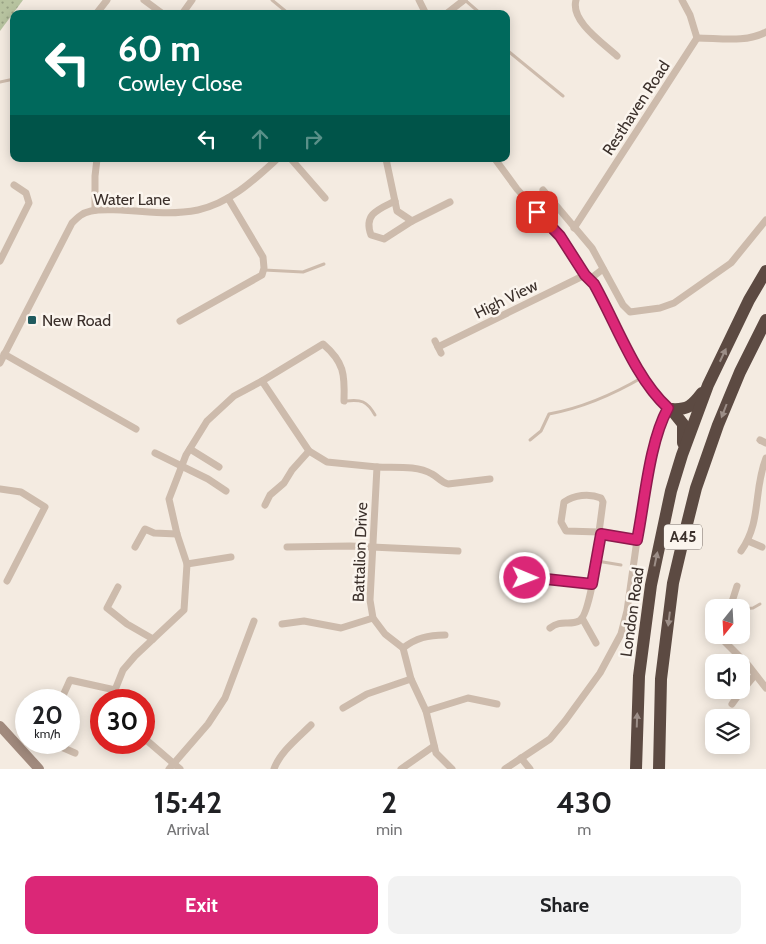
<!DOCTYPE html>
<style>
body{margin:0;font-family:Cabin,sans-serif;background:#f2f2f2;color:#202124;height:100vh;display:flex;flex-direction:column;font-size:19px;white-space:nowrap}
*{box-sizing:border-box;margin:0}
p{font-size:16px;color:#757577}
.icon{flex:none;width:28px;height:28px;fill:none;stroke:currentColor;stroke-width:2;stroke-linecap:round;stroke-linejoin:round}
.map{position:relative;height:769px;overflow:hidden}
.details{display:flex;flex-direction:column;background:#fff;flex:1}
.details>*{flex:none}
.top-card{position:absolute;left:10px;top:10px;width:500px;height:152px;border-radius:10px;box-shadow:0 2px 12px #0003;background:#00695c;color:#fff;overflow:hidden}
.needle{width:32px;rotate:198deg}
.tools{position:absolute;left:705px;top:599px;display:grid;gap:10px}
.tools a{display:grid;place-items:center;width:45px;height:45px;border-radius:10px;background:#fff;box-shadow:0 2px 12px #0003;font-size:25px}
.speed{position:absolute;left:15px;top:689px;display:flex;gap:10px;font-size:25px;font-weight:700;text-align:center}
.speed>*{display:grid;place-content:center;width:65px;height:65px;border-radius:50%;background:#fff;box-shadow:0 2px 12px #0003;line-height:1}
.speed small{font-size:12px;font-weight:400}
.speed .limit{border:8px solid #d22;background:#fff;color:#111}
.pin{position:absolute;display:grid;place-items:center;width:42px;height:42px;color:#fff;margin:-21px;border-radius:10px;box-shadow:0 2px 8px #0006}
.me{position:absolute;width:55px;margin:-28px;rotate:91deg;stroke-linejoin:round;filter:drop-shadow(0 0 4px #0008)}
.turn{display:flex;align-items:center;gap:18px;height:105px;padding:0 25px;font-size:22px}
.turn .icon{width:65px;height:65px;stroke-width:2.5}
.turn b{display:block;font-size:35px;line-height:42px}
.lanes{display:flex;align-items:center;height:48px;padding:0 25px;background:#0003;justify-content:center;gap:25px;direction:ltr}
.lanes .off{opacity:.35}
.eta{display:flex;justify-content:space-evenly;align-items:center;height:85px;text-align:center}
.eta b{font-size:30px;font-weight:700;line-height:35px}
.cta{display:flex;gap:10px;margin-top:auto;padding:10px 25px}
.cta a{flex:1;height:58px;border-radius:10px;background:#db2777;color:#fff;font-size:20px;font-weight:700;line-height:58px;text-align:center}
.cta a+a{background:#f2f2f2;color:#202124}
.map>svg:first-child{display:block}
</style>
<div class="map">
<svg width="766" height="769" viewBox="0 0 766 769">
<defs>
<pattern id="park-dots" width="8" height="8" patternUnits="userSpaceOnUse" patternTransform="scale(1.25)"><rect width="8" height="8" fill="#b8c4a0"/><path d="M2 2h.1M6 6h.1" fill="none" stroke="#97a083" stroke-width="1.8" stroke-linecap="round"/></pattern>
</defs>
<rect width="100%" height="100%" fill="#f4ebe1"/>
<polygon fill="url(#park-dots)" points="0,0 23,0 0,31"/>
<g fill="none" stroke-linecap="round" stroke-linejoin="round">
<g stroke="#cdbbac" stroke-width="3">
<polyline points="272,0 289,14"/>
<polyline points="465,0 481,14"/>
<polyline points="506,39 508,51 563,96"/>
<polyline points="0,82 14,79"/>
<polyline points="264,270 303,272 324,264"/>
<path d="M346,401C361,399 367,401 375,415"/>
<path d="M530,440L541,431L549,414C582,408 614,394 643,377"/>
<polyline points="597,561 621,565"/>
<polyline points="741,609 753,608 760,604"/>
</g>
<g stroke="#cdbbac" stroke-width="7">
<polyline points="144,0 163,14"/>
<polyline points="419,0 426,14"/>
<path d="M576,0C570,21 603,43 617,56"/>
<polyline points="96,14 107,0"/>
<polyline points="182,14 192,0"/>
<polyline points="446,14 464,0"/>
<path d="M697,38C719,38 746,43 766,32"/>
<polyline points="291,159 325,198"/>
<polyline points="386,159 397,211 412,221"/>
<polyline points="495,159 517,189 560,236 575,257 585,275 594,284 609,311 642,376 663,403 671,409"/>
<polyline points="543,190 592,248 623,305 630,312 660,308 674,303 731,263 766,220"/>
<path d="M395,201C379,209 363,214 371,235L384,239L412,221L450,202"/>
<polyline points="95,210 95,176 97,159"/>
<polyline points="574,228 697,38 690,15 682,0"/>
<polyline points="0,261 29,203 26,193 14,185"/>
<polyline points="590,279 603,269"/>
<polyline points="180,321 262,275 264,268 263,257 228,198"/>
<polyline points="435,341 441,353"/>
<polyline points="438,347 585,275"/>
<polyline points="4,354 136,429"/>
<path d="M0,363L72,223C78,217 82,213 91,211C101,209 111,210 121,210C146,212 173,215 198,210C230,203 254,180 277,159"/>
<path d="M262,381L323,344C344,362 345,374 344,401"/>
<polyline points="760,440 766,443"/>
<polyline points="190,449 219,467"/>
<polyline points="155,453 208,479 226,491"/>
<path d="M377,467C394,468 416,465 432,474C438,477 441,482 448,484L490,479"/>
<polyline points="0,489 21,492 45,507 7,581"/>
<polyline points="265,505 270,495 284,483 292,470 309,451"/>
<polyline points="601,534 637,540"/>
<polyline points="748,541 762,547"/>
<polyline points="135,547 145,529 154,533 177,534"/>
<polyline points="287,547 350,546 458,551"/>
<path d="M741,551C762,521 753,491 766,458"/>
<path d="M526,559C524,568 522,575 529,582"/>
<polyline points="187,564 231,557"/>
<polyline points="118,587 107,608 127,624 153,639"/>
<path d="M514,595C539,570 561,581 592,584"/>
<polyline points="730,608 737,586"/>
<polyline points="582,618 596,643"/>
<polyline points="282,624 304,621 341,628 373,618"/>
<path d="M550,628C561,619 569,626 579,621C590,616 598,548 601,534L599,532L603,502L601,498C589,493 574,495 564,502L561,522L566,531L599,532"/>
<polyline points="720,635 720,637 748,665 766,688"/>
<path d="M403,648C416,638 428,635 445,635"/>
<polyline points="61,700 70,680 115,690"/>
<polyline points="119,700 115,690 123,670 135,656 184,610 187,564 177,534 169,499 186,455 207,421 234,396 262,381 309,451 327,462 377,467 370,600 373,618 385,634 403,648 411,679 426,711 436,753 452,769"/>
<polyline points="732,704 740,693 755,675"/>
<polyline points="343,708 367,694 411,679"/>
<polyline points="426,711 468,698 497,704"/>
<polyline points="144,738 180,769"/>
<polyline points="56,742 59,746 75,753"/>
<polyline points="521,758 530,769"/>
<polyline points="169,769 208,724 225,698 254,621"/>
<path d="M274,769C280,752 298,738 311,725"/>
<polyline points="401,769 434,746"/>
<polyline points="505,769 550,739 565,721 600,673 621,634 627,611 637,540 653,453 663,418 669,408"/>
</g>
<polyline stroke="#a18a7d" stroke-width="10" points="0,726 39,769"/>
<g stroke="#5c4a42" stroke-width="12">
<polyline points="671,409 683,424 683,443"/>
<path d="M671,409C688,410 692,406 702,393"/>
<polyline points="636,769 639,676 651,585 671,491 682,455 708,385 749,300 766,271"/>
<polyline points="659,769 661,679 673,583 685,532 696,488 718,425 740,372 766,320"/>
</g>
</g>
<defs><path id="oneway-solid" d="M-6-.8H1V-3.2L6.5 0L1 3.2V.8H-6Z" transform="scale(1.25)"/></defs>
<g fill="#9c8e87">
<use href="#oneway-solid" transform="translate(723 355) rotate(-65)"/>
<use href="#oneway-solid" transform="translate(724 411) rotate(111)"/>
<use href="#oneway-solid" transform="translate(656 559) rotate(-78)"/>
<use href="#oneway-solid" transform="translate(669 619) rotate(97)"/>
<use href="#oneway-solid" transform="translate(637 720) rotate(-88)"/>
</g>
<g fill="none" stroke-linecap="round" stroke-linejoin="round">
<g stroke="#8e194d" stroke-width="12">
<path id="route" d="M525,578L529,582L546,579L592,584L601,534L637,540C645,500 649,443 668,408C635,378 616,323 594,284L585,275L560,236L537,212"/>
</g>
<use href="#route" stroke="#db2777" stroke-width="9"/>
</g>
<rect fill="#1f5a5e" stroke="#fbf5ee" stroke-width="2" x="27" y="315" width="10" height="10" rx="2.5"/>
<g text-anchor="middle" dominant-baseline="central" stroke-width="5" stroke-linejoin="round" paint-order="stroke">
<rect fill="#fbf5ee" stroke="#756b66" stroke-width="1" x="664" y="524.5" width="38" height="25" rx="4"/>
<g font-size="15" font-weight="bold" fill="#3b302b">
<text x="683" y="537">A45</text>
</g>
<g font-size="16" fill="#3b302b" stroke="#fbf5ee">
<text transform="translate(636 108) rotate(-57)">Resthaven Road</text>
<text x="132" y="199">Water Lane</text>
<text transform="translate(506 299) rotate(-26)">High View</text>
<text transform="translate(360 552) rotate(-88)">Battalion Drive</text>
<text transform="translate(632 612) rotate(-82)">London Road</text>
</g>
<g font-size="16" fill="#3b302b" stroke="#fbf5ee" text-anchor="start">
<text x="42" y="320">New Road</text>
</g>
</g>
</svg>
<div class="tools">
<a><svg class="needle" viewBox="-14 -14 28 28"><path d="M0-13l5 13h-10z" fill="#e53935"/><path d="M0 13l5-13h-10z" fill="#757577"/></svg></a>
<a><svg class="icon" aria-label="sound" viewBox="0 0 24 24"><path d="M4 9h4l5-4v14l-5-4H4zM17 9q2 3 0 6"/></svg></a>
<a><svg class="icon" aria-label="layers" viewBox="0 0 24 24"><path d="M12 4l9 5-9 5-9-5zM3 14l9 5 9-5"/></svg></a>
</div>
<div class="speed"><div>20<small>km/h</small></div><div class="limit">30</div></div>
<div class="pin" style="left:537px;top:212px;background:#d93025"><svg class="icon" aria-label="arrive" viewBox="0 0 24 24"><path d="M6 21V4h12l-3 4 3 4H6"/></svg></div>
<svg class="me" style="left:525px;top:578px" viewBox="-20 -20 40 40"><circle r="17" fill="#db2777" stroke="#fff" stroke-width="3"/><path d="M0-11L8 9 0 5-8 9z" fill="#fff"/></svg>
<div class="top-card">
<div class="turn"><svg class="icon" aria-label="left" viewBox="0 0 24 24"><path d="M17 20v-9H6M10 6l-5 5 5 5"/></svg><div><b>60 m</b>Cowley Close</div></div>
<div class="lanes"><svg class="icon" aria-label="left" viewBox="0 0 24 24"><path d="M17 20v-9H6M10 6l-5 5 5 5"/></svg><svg class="icon off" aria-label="ahead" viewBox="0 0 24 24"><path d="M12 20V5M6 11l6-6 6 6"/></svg><svg class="icon off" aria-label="right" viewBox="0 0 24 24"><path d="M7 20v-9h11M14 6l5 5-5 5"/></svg></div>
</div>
</div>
<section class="details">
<div class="eta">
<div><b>15:42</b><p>Arrival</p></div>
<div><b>2</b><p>min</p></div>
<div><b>430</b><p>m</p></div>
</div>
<div class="cta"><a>Exit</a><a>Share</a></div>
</section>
